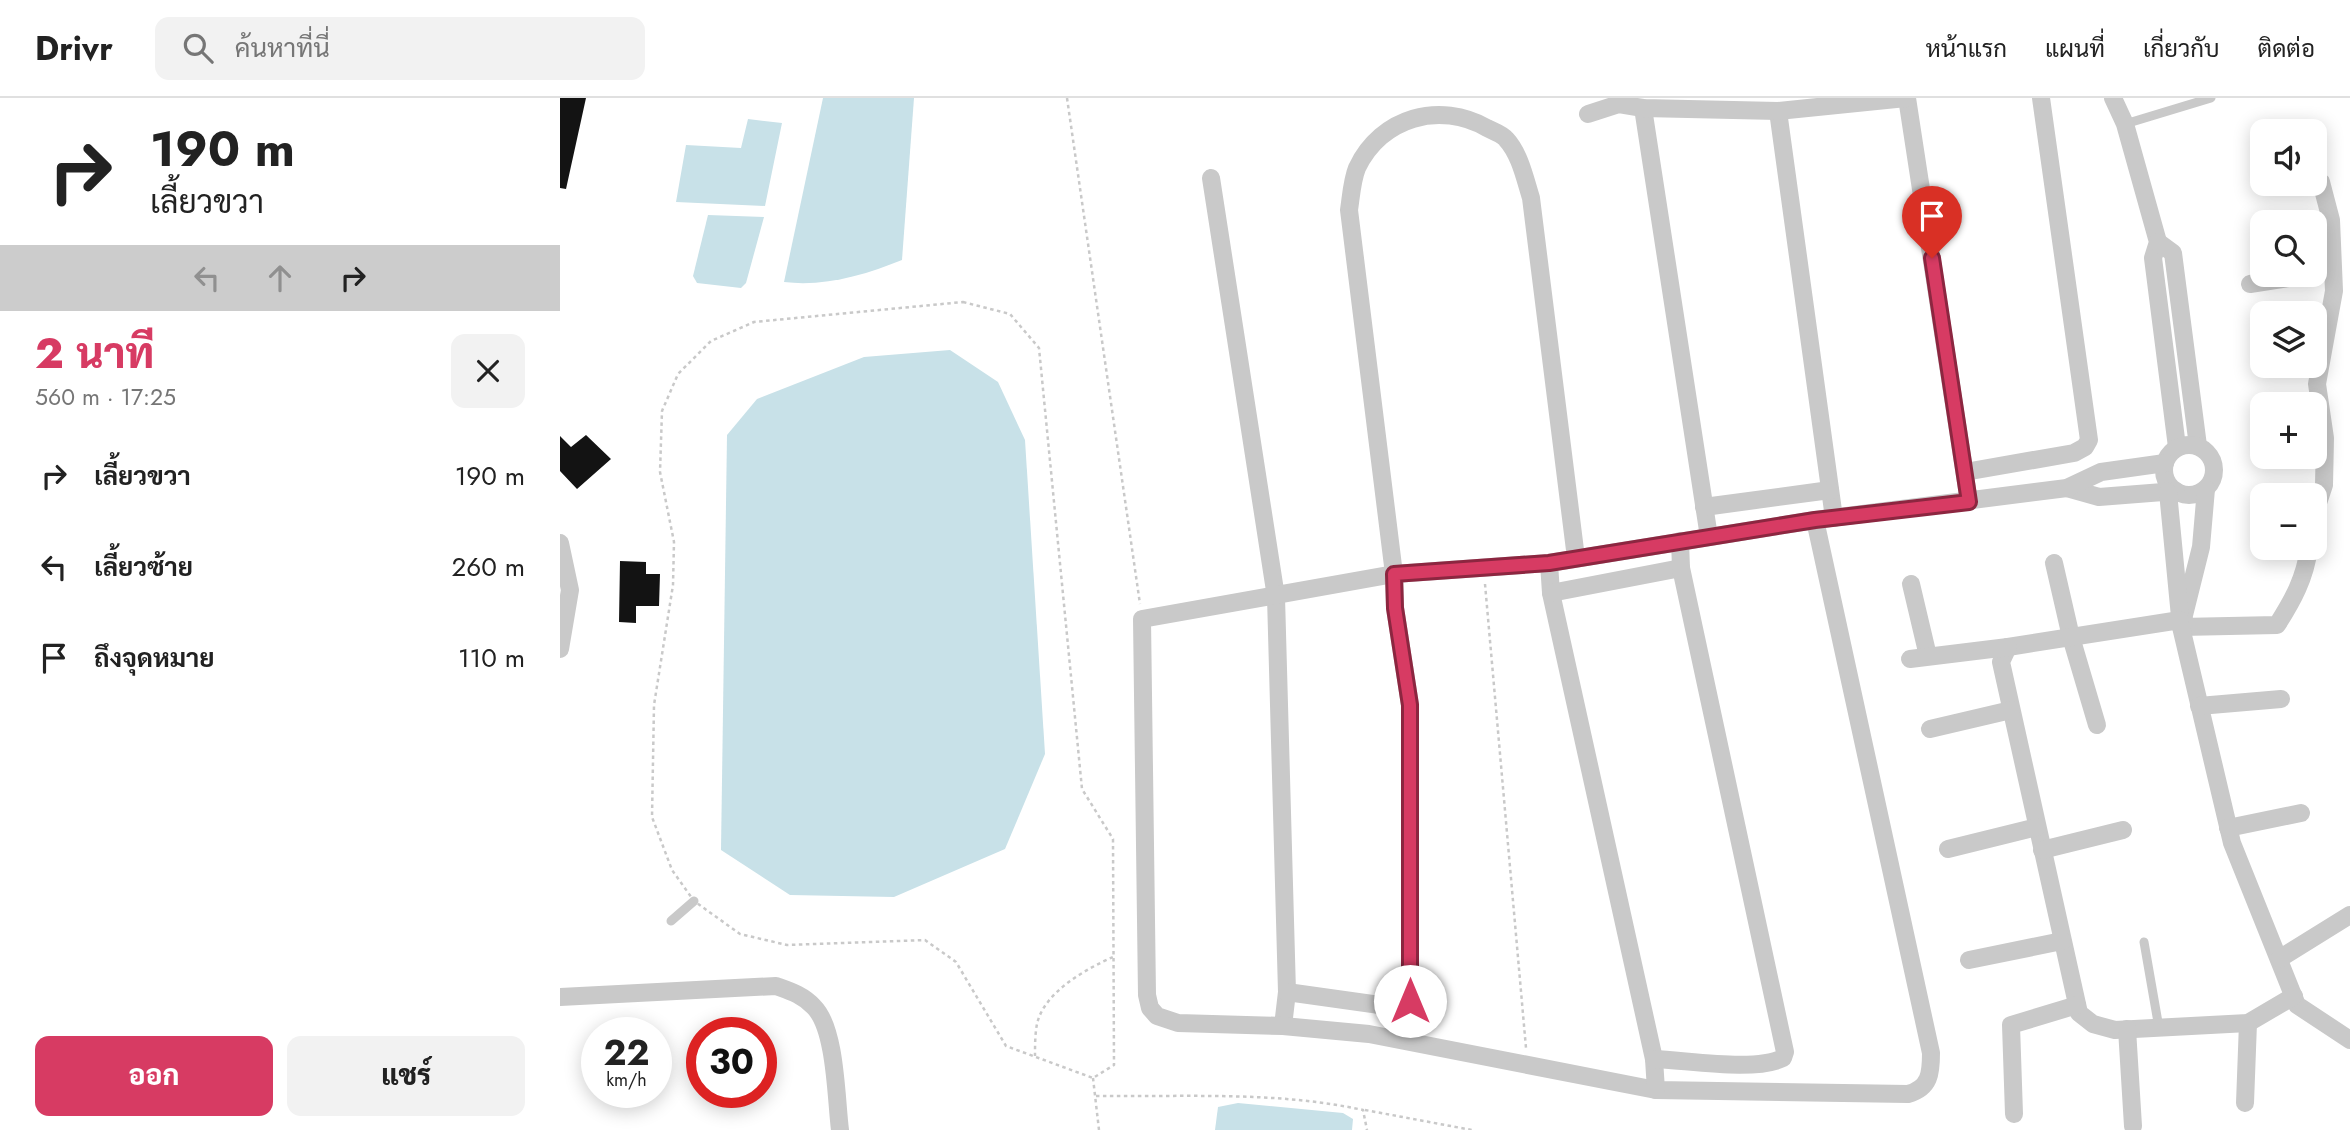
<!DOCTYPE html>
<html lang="th">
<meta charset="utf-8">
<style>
body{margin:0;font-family:Jost,Sarabun,sans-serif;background:#f2f2f2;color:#222;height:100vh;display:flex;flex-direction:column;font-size:26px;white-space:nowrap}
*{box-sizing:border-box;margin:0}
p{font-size:23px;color:#767676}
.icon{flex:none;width:38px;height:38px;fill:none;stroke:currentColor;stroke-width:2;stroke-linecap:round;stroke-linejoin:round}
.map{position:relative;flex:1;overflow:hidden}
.details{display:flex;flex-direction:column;background:#fff;width:560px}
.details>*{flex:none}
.banner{background:#fff;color:#222;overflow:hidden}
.controls{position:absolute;left:1690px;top:21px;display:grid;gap:14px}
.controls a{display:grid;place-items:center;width:77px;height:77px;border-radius:14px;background:#fff;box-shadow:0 4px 18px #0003;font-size:35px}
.speed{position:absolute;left:21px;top:919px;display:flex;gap:14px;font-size:35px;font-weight:700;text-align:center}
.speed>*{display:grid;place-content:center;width:91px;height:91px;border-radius:50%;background:#fff;box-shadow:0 4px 18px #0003;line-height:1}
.speed small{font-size:18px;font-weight:400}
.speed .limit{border:10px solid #d22;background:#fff;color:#111}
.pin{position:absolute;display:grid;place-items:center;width:60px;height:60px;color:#fff;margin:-72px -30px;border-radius:50% 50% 50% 0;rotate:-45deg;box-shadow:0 0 7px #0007}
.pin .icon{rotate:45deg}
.me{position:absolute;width:77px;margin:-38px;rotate:0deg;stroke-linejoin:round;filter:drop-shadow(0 0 5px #0008)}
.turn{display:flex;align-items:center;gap:24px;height:147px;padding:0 35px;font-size:32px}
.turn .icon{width:91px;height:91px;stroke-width:2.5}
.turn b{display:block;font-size:49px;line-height:60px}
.lanes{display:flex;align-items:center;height:66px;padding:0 35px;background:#0003;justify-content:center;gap:35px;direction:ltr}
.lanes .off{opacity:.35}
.round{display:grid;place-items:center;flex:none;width:74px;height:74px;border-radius:14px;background:#f2f2f2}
.headline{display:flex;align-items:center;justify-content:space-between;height:119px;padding:0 35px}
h1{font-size:42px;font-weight:800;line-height:52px;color:#d73b63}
.cta{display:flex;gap:14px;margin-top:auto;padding:14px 35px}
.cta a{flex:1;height:80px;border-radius:14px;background:#d73b63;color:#fff;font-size:28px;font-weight:800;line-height:80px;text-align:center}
.cta a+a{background:#f2f2f2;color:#222}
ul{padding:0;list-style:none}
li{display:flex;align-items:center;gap:21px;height:91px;padding:0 35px}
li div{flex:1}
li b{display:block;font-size:26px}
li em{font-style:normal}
header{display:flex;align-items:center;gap:42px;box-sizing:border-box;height:98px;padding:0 35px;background:#fff;border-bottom:2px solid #e0e0e0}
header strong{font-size:33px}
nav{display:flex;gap:38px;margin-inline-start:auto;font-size:24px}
.search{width:490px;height:63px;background:#f2f2f2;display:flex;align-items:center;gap:18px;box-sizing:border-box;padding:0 24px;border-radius:14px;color:#767676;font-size:26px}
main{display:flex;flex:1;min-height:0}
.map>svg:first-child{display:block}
</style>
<header>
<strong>Drivr</strong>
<div class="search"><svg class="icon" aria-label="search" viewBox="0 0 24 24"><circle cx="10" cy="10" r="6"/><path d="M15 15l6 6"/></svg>ค้นหาที่นี่</div>
<nav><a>หน้าแรก</a><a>แผนที่</a><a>เกี่ยวกับ</a><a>ติดต่อ</a></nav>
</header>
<main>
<section class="details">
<div class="banner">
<div class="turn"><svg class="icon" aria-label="right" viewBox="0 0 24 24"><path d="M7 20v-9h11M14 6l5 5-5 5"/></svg><div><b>190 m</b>เลี้ยวขวา</div></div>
<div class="lanes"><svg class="icon off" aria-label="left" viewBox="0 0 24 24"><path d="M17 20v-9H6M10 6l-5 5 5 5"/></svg><svg class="icon off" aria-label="ahead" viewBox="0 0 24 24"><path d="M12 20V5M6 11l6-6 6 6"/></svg><svg class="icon" aria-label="right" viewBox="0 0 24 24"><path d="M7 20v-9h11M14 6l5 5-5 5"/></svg></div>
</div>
<div class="headline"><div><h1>2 นาที</h1><p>560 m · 17:25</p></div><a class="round"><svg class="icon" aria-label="close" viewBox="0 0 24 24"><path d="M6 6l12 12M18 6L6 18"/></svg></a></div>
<ul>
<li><svg class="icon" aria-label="right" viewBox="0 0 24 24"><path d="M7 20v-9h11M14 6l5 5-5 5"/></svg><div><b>เลี้ยวขวา</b></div><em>190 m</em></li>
<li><svg class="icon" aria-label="left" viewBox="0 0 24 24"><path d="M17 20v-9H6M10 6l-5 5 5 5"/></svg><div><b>เลี้ยวซ้าย</b></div><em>260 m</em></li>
<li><svg class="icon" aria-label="arrive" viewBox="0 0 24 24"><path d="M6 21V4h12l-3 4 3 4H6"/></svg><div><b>ถึงจุดหมาย</b></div><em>110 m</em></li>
</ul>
<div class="cta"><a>ออก</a><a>แชร์</a></div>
</section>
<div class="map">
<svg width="1790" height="1032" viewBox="0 0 1790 1032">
<rect width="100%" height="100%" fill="#fff"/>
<g fill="#c8e1e8">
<path d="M263,0H354L342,162C305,177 264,189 224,184Z"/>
<polygon points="188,21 222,25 205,108 116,104 126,47 181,50"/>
<polygon points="148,117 204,119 186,185 181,190 137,185 133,178"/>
<polygon points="390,252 438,284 465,342 485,656 445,751 334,799 230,797 161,752 167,337 197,301 304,259"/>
<polygon points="678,1005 783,1015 793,1021 792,1032 655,1032 658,1009"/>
</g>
<g fill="#131313">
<polygon points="0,0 26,0 6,91 0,90"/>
<polygon points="26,337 51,361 17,391 0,373 0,338 11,349"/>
<polygon points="60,463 86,464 86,476 100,476 99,508 76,508 76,525 59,524"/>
</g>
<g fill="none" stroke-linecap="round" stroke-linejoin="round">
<g stroke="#c9c9c9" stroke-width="2.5" stroke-dasharray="3.5 3.5" stroke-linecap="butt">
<polyline points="507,0 580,506"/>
<polygon points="403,204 450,216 479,250 522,691 553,741 554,967 533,980 446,948 396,864 365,842 227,847 180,836 134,803 112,772 92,719 94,607 113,487 114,444 100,374 102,313 118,276 151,243 194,224"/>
<polyline points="925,486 966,950"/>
<path d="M475,958C475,948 475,936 477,926C484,894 526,871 553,859"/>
<polyline points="533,980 539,1032"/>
<path d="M536,998C624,999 717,993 803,1012L807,1032"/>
<polyline points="805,1012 912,1032"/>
</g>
<g stroke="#c9c9c9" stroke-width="9">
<polyline points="1565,26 1651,0"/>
<polyline points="111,823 134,803"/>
<polyline points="1584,844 1599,930"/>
</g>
<g stroke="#c9c9c9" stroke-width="18">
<polyline points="1347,0 1409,404"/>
<polyline points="1553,0 1565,26 1598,144 1593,160 1617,349"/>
<polyline points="1083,10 1149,439"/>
<polyline points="1218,13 1274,420"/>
<polyline points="1028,16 1059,6 1083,10 1218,13 1346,0"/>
<polyline points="651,80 716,499 727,894 723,928"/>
<polyline points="1598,144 1613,155 1638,348"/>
<polyline points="1690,186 1749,177"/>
<circle cx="1629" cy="372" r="25"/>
<polyline points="1405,374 1514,355 1525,349 1529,342 1481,0"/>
<polyline points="1507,390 1539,399 1616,393"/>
<path d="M1646,391L1641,449L1621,529L1717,527C1733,502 1745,480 1749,450"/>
<polyline points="1608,394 1621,529 1672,745 1737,907 1790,942"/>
<polyline points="1144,409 1270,392"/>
<polyline points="1755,414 1764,387 1765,340 1757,286 1774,193 1771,122 1761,84"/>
<path d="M1255,422L1371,955C1371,975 1370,990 1348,996L1096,992L809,936L723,928L618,925L597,918L590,910L587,897L582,521L834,476L989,465L1255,422L1507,390L1541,374L1605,365"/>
<polyline points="0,445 10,492 0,551"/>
<polyline points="989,465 991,495 1094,961 1096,992"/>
<polyline points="1494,465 1511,539 1537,627"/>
<polyline points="1351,486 1368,558"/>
<polyline points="991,495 1121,470"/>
<polyline points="1620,522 1448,549 1441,564 1519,915 1533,926 1555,932 1688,925 1734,898"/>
<polyline points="1350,561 1448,549"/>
<polyline points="1639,608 1721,601"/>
<polyline points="1370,631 1451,612"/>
<polyline points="1668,730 1741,715"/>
<polyline points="1388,751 1477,729"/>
<polyline points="1482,752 1563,732"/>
<polyline points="1719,861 1790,817"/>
<polyline points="1409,862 1502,843"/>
<path d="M727,894L841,910L847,908L850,903V607L835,510L834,476L789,112C791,99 792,82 797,70C821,19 880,3 927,30C933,33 942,36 946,41C960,56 965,81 971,100L1016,460"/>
<path d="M0,899L216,888C230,893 243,897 254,909C276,931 276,1001 280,1032"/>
<polyline points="1567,931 1573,1028"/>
<path d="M1094,961C1127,962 1195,974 1223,960L1225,954L1121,470L1120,443"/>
<polyline points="1685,1005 1688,925"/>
<polyline points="1454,1016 1451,927 1517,907"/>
</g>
</g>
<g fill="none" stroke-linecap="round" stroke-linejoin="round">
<g stroke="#8c2640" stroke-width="18">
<polyline id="route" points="850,903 850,607 835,510 834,476 989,465 1255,422 1409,404 1372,160"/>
</g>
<use href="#route" stroke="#d73b63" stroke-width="12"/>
</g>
</svg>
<div class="controls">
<a><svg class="icon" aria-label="sound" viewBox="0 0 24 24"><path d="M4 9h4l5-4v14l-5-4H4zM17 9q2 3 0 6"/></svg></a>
<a><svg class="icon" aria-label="search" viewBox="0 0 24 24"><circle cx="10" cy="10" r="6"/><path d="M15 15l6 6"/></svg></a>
<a><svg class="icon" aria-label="layers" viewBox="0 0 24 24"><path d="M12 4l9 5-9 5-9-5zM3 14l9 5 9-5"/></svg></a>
<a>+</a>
<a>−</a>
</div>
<div class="speed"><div>22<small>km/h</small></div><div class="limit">30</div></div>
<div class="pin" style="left:1372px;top:160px;background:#d93025"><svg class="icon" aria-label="arrive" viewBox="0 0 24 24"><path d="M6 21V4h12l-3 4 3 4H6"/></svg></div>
<svg class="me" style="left:850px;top:903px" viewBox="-20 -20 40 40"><circle r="19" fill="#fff"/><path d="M0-13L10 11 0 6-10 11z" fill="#d73b63"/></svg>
</div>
</main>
